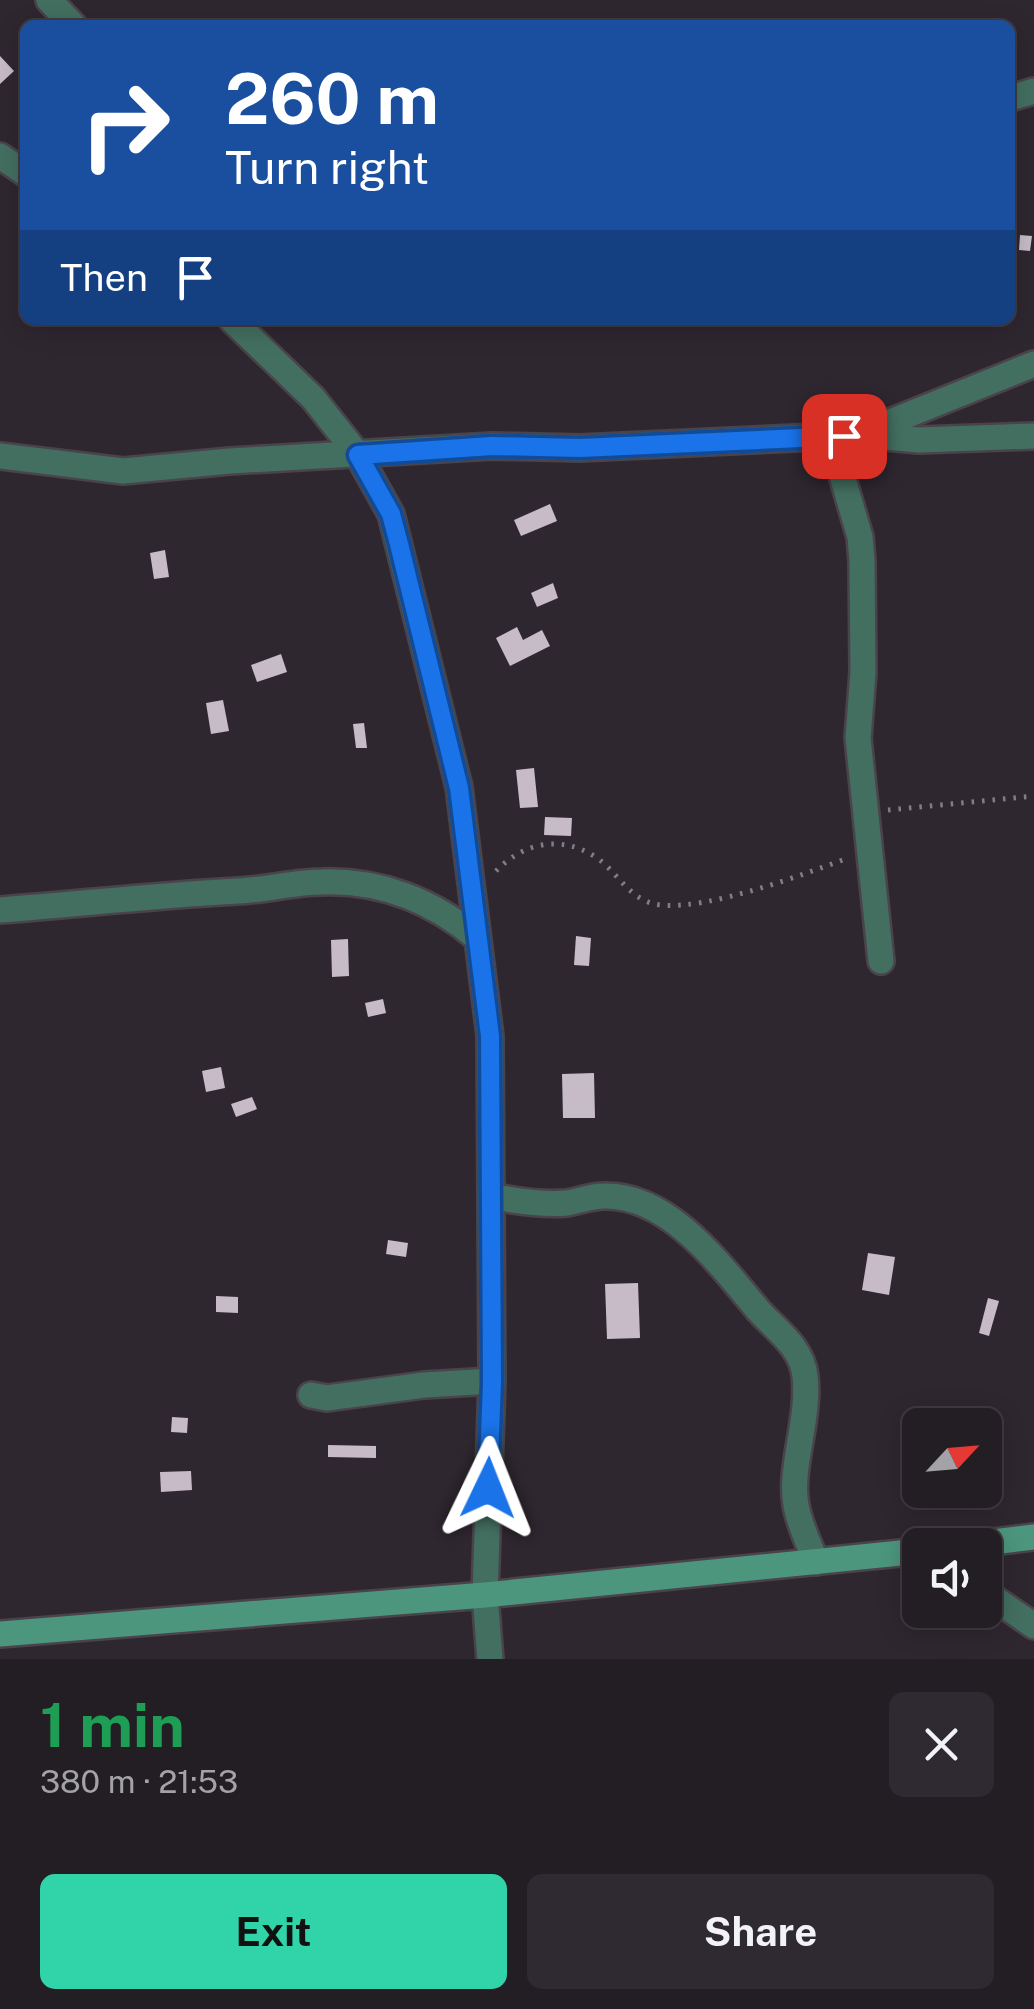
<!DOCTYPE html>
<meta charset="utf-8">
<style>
body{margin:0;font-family:"Public Sans",sans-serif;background:#2f2a31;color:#f1f3f6;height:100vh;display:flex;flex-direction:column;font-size:38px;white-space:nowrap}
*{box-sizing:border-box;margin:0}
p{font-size:32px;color:#a3a2a6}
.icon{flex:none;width:55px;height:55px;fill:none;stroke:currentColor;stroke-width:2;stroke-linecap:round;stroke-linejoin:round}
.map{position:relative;height:1659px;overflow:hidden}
.side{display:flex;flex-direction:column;background:#231d24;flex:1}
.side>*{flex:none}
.banner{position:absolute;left:20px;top:20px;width:995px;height:305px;border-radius:15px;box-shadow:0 5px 25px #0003,0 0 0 2px #403b41;background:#1a4fa0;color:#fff;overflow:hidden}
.needle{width:65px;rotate:64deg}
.tools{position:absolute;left:902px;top:1408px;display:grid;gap:20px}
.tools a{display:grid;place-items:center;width:100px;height:100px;border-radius:15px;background:#231d24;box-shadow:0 5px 25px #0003,0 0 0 2px #403b41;font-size:50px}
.pin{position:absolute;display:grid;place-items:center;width:85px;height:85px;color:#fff;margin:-42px;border-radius:20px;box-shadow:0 5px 15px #0006}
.me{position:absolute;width:110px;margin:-55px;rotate:2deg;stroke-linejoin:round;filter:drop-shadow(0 0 8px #0008)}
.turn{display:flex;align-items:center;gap:35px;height:210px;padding:0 40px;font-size:45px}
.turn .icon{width:130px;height:130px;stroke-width:2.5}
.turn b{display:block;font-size:70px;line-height:85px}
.then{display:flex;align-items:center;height:95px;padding:0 40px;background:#0003;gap:20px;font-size:38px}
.round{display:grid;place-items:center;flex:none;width:105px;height:105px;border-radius:15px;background:#2f2a31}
.head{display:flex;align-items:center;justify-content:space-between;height:170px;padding:0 40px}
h1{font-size:60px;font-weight:700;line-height:75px;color:#1e9e55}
.primary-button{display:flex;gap:20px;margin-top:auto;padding:20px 40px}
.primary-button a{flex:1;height:115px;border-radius:15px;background:#31d4a9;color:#111;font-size:40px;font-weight:700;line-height:115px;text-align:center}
.primary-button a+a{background:#2f2a31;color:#f1f3f6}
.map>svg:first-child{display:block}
</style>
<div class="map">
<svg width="1034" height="1659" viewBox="0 0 1034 1659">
<rect width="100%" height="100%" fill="#2f2730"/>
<g fill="#c6bbc7">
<polygon points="0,56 14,71 0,84"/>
<polygon points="1020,235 1032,236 1030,251 1019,250"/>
<polygon points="550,504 557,521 521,536 514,520"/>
<polygon points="165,550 169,577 154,579 150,553"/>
<polygon points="553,583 558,598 537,607 531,593"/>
<polygon points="517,627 523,640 542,630 550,646 510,666 496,638"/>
<polygon points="281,654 287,672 257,682 251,665"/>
<polygon points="223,700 229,731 211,734 206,703"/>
<polygon points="364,723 367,748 356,748 353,724"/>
<polygon points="534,768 538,807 520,808 516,770"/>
<polygon points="545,817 572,818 571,836 544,835"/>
<polygon points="576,936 591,938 589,966 574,965"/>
<polygon points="348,939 349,976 332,977 331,940"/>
<polygon points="383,999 386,1013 368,1017 365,1003"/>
<polygon points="221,1067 225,1088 206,1092 202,1071"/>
<polygon points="594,1073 595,1118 563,1118 562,1074"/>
<polygon points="252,1097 257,1109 236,1117 231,1104"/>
<polygon points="388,1240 408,1243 406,1257 386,1254"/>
<polygon points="868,1253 895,1257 889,1295 862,1290"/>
<polygon points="638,1283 640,1338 607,1339 605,1284"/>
<polygon points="216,1296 238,1297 238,1313 216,1312"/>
<polygon points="988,1298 999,1301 989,1336 979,1333"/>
<polygon points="172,1417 188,1418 187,1433 171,1432"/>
<polygon points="328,1445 376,1446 376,1458 328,1457"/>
<polygon points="191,1471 192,1490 161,1492 160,1472"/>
</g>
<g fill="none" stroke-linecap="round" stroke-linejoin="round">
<g stroke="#4a434b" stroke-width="30">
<g id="street">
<polyline points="49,0 73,25"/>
<polyline points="1010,98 1034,91"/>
<polyline points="0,156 25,173"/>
<polyline points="232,320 313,398 358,455 391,514 459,787 490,1036 492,1381 485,1595 490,1659"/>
<polyline points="844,435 841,472 860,537 862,561 863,672 858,738 881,961"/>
<polyline points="863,435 919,440 1034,436"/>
<polyline points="0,456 123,471 230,461 492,446 580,448 858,435 1034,364"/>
<path d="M0,910C79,904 158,895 238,891C266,890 294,882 322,882C380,880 433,901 477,938"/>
<path d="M491,1196C515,1201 542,1205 567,1203C579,1201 591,1196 604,1196C669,1194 721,1266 758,1310C776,1330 802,1347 805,1376C810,1419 789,1468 796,1505C799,1524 809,1544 816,1562"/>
<polyline points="311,1395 327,1398 424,1385 492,1381"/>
<polyline points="985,1592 1034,1626"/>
</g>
</g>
<g stroke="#4a434b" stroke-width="30">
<g id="secondary">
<polyline points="969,1545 1034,1537"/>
<polyline points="0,1634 485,1595 920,1551"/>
</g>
</g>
<g stroke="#837d84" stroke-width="5" stroke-dasharray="2.5 8" stroke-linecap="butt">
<polyline points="888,810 1034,796"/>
<path d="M496,871C522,844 559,834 594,856C618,871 629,902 661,905C708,910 802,875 848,858"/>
</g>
<use href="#street" stroke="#436f60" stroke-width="25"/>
<use href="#secondary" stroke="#4c967d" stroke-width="25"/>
</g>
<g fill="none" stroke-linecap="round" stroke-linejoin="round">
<g stroke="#114b97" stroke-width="25">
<polyline id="route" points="488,1488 492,1382 490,1036 459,788 399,544 391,514 358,455 492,446 580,448 844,436"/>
</g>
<use href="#route" stroke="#1a73e8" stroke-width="18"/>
</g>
</svg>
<div class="tools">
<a><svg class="needle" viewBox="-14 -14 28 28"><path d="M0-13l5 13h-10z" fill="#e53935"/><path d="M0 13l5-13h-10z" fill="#a3a2a6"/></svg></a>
<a><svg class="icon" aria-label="sound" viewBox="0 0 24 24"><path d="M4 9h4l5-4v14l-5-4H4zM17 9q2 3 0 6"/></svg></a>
</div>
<div class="pin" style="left:844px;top:436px;background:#d93025"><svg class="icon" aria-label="arrive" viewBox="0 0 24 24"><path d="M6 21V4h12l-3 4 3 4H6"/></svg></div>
<svg class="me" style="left:488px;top:1488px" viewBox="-20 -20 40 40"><path d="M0-17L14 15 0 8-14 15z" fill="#1a73e8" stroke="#fff" stroke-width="4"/></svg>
<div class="banner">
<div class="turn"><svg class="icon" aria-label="right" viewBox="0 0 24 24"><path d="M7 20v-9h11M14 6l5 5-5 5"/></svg><div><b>260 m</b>Turn right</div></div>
<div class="then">Then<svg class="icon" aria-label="arrive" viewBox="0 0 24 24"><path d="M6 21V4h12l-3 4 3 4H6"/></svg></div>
</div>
</div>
<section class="side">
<div class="head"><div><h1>1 min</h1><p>380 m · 21:53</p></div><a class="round"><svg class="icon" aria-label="close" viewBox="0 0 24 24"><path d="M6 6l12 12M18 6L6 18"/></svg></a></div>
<div class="primary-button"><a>Exit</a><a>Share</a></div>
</section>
